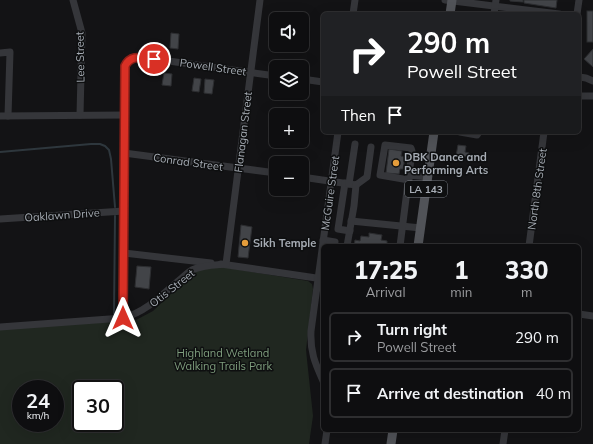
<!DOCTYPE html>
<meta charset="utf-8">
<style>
body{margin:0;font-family:Mulish,sans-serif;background:#1c1c1e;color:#f1f3f6;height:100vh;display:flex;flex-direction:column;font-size:15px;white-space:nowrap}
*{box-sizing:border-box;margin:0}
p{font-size:13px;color:#9b9c9f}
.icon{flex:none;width:22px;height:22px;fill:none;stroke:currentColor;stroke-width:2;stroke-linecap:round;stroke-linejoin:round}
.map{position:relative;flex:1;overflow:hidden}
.sheet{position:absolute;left:321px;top:244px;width:260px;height:188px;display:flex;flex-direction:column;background:#0e0e10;border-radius:6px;box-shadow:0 4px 16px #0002,0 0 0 1px #2e2e30}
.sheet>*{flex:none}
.guide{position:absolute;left:321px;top:12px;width:260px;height:122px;border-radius:6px;box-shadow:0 4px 16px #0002,0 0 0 1px #2e2e30;background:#202124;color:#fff;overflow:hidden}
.fabs{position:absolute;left:269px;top:12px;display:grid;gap:8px}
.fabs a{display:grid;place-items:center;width:40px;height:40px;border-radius:6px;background:#0e0e10;box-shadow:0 4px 16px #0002,0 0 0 1px #2e2e30;font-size:20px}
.speed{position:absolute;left:12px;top:380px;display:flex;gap:8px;font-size:20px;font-weight:700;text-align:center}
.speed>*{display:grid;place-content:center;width:52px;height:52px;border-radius:50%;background:#0e0e10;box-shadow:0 4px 16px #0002,0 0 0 1px #2e2e30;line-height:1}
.speed small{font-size:10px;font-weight:400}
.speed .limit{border:2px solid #111;border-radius:6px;background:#fff;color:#111}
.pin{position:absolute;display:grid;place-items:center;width:34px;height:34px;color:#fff;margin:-17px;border:2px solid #fff;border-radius:50%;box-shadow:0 1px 4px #0007}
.me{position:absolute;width:44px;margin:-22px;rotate:0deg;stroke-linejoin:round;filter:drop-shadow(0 0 3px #0008)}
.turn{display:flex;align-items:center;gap:14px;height:84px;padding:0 20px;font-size:18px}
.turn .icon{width:52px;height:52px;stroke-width:2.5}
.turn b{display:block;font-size:28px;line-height:34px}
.then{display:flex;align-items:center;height:38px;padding:0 20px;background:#0003;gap:8px;font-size:15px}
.eta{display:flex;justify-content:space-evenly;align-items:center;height:68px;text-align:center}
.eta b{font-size:24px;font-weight:800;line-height:28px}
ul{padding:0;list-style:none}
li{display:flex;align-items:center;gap:12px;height:50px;margin:0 8px 6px;padding:0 12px;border:2px solid #2e2e30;border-radius:6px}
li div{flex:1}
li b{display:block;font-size:15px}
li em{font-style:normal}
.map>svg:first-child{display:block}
</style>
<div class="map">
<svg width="593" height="444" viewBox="0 0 593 444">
<rect width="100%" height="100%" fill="#131315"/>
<path fill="#202720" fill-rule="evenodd" d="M222,267L308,281L312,284L313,289L306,350L313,416L309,444H0V329L136,320L153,311L193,273L202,269ZM21,389H55V423H21ZM81,389H115V423H81Z"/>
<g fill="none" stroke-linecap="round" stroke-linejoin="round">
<g stroke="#2e373d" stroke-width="2">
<polyline points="0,152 91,144 100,144 105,146 109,150 111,159 115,207"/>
<polyline points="114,314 115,216"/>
<polyline points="113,330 114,328"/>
</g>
</g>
<g fill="#424448" stroke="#2d2e31">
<polygon points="510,0 523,0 523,2 510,1"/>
<polygon points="524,0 557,0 556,8 524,3"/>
<rect x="587" y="11" width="6" height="31"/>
<polygon points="171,33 179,34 178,49 170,48"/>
<polygon points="593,49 593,67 584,59"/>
<polygon points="164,73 172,74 171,86 162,85"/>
<polygon points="194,78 201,79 199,92 192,91"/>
<polygon points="205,79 214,80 212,94 204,93"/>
<polygon points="458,145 466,146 465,152 469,153 468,157 456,156"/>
<polygon points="389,149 402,151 401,156 405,157 403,169 400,169 399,174 386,173"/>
<polygon points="241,225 252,227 248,258 238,257"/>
<polygon points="369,233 382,235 381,240 387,241 387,246 354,246 355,240 360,241 361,236 369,237"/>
<polygon points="137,266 151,267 149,289 135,287"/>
</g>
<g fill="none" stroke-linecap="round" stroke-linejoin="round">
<g stroke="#35363a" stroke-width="7">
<polyline points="73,0 82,33 80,115"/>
<polyline points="445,0 559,14"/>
<polyline points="353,14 355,0"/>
<polyline points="494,14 496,0"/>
<polyline points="577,14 579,0"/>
<polyline points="0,53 10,52 8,116"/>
<polyline points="579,77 586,78 593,81"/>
<polyline points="302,79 323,82"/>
<polyline points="579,96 593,96"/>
<polyline points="0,116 125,115"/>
<polyline points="460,132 477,135 479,132"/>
<polyline points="124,153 276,173"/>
<polyline points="302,177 356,185 367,177 371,147"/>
<polyline points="409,180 380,175 385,145 411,148 412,151 409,175"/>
<polyline points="345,183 338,229 350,231"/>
<polyline points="349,184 355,144"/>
<polyline points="0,219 124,211"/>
<polyline points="351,221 421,228"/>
<polyline points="323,240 335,242 334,246"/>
<polyline points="347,246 354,206 356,185"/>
<polyline points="400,246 409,175 428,177"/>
<polyline points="529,246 544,132"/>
<polyline points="124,253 211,263"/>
<polyline points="221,264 323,279"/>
<polyline points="579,314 593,316"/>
<path d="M123,318L125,73C126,61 128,58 140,57L276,76"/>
<path d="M0,327L123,318C145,312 160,297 177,282C182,278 187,273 192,270C202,265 214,265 226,264L260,0"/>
<path d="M323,381C315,363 310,352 311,331L338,132"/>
<polyline points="325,444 327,430"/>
<polyline points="503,444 505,430"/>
</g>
<g stroke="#515358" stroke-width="9">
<polyline points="450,14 452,0"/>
<polyline points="418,246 434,132"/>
<polyline points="391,444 393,430"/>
</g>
</g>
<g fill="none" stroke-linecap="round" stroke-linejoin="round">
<g stroke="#8d1f18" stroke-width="10">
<path id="route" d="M123,318L125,66C131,54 142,58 154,59"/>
</g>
<use href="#route" stroke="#d93025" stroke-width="7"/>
</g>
<g fill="#e59d3b" stroke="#0e0f10" stroke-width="1.5">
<circle cx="396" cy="163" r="4"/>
<circle cx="245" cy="243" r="4"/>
</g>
<g text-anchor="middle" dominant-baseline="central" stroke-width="3" stroke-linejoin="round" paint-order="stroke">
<rect fill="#0e0f10" stroke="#787d83" stroke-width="1" x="405" y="181" width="42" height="16" rx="3"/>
<g font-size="10" font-weight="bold" fill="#a6acb4">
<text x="426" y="189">LA 143</text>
</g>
<g font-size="11" fill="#a6acb4" stroke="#0e0f10">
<text transform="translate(80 57) rotate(-91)">Lee Street</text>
<text transform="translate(213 67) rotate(8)">Powell Street</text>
<text transform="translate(243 132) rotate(-83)">Flanagan Street</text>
<text transform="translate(188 162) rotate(8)">Conrad Street</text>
<text transform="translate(537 189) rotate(-82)">North 8th Street</text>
<text transform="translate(330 193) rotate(-82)">McGuire Street</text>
<text transform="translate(62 215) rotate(-4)">Oaklawn Drive</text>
<text transform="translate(172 288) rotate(-38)">Otis Street</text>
</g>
<g font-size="11" font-weight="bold" fill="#a6acb4" stroke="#0e0f10" text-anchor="start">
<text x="404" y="157">DBK Dance and<tspan x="404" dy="13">Performing Arts</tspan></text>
<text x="253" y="243">Sikh Temple</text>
</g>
<g font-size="11" fill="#7f9e7e" stroke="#0e0f10">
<text x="223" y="353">Highland Wetland<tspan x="223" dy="13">Walking Trails Park</tspan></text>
</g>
</g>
</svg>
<div class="fabs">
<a><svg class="icon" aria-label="sound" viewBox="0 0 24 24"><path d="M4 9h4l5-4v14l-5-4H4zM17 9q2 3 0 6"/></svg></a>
<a><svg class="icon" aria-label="layers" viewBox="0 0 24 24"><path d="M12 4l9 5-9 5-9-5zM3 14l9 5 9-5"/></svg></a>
<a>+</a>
<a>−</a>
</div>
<div class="speed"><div>24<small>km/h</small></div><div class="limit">30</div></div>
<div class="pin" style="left:154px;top:59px;background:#d93025"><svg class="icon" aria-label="arrive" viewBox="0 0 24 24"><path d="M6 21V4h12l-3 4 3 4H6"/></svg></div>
<svg class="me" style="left:123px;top:318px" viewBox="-20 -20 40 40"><path d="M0-17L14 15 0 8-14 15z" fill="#d93025" stroke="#fff" stroke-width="4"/></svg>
<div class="guide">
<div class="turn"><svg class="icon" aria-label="right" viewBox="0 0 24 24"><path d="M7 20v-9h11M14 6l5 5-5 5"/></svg><div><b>290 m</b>Powell Street</div></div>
<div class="then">Then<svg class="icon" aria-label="arrive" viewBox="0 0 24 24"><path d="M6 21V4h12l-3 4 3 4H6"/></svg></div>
</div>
<section class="sheet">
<div class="eta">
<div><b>17:25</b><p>Arrival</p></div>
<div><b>1</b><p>min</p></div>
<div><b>330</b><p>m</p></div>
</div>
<ul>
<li><svg class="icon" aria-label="right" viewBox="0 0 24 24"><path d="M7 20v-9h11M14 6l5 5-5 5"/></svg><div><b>Turn right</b><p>Powell Street</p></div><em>290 m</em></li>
<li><svg class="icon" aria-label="arrive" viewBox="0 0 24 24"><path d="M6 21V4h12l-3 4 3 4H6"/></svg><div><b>Arrive at destination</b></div><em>40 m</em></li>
</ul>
</section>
</div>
